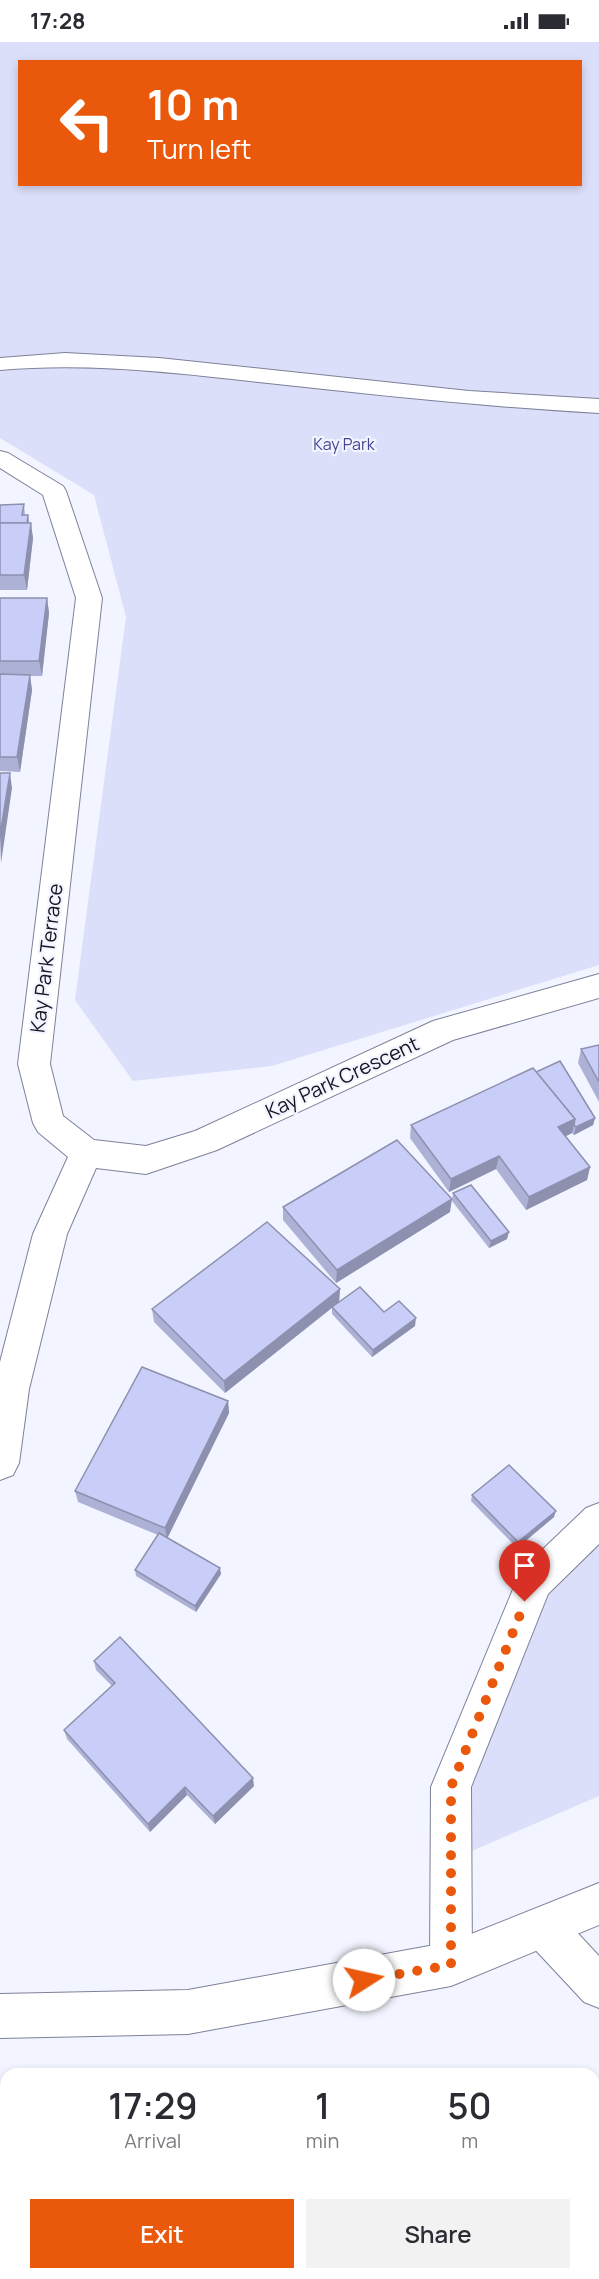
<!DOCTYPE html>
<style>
body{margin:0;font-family:Manrope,sans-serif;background:#f2f2f3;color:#2b2b33;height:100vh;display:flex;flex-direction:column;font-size:22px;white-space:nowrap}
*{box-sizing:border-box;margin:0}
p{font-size:20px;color:#7c7c81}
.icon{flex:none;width:33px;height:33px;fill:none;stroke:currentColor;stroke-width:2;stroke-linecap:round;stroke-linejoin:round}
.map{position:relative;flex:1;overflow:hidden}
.panel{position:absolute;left:0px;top:2026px;width:600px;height:212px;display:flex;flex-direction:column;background:#fff;border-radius:18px 18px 0 0;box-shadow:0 3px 9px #0003}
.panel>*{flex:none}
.banner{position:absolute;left:18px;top:18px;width:564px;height:126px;border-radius:0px;box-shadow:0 3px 9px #0003;background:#ea580c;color:#fff;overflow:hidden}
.pin{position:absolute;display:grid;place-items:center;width:51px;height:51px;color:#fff;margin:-62px -26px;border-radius:50% 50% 50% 0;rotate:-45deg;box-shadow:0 0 6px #0007}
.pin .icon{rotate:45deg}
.me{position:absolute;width:66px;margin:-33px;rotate:80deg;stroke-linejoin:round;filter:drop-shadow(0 0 4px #0008)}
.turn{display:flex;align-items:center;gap:21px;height:126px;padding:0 30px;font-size:27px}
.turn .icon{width:78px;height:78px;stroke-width:2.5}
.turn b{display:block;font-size:42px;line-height:51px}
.eta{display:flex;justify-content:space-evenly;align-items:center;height:102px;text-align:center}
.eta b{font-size:36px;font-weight:600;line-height:42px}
.primary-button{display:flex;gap:12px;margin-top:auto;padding:12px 30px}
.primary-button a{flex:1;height:69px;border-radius:0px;background:#ea580c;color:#fff;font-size:24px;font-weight:600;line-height:69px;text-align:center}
.primary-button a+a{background:#f2f2f3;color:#2b2b33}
.status{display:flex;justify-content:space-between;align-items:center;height:42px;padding:0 30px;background:#fff;direction:ltr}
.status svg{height:16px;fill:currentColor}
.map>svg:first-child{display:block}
</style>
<div class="status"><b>17:28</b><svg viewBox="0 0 49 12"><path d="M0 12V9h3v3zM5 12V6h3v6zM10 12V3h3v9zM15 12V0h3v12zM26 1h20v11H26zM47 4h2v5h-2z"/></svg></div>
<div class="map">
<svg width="599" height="2237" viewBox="0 0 599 2237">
<rect width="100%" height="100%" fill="#f2f4ff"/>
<g fill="#dcdff9" fill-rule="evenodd">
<path d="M0,0H599V923L272,1024L133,1039L75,958L126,575L94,453L0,396ZM20,20H580V142H20Z"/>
<polygon points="599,1478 599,1754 451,1818 451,1745 534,1540"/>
</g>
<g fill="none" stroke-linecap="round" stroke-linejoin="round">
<g stroke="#7e8199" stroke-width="2">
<g id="service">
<path d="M65,311L159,316L469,349L599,357V371C488,365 378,353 268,341C178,331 90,320 0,328V316Z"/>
<polygon points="599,1461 599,1502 548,1552 471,1745 472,1922 466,1937 451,1943 436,1937 430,1922 431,1745 521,1528 586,1466"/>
<polygon points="543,1864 558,1870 599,1914 599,1966 584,1960 528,1900 522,1885 528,1870"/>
</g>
</g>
<g stroke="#7e8199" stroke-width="2">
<polygon id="minor" points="0,409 8,411 63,444 66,449 102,556 50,1022 63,1074 94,1098 146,1104 195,1089 433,979 599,932 599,956 453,998 217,1108 146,1132 96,1126 67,1192 29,1347 19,1421 13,1433 0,1438 0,1320 33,1192 68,1115 38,1090 33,1081 18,1022 76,556 43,453 0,426"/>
</g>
<g stroke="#7e8199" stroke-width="2">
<polygon id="tertiary" points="599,1841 599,1883 451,1944 188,1992 0,1996 0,1952 188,1948 451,1900"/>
</g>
<use href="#service" fill="#fff" fill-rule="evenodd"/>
<use href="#minor" fill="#fff" fill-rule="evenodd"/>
<use href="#tertiary" fill="#fff" fill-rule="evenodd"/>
</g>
<g fill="#adb1d5">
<polygon points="24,462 25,473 28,473 33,496 27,548 0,548 0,463"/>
<polygon points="0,556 47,556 49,571 42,634 30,634 32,648 20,730 0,729"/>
<polygon points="599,1003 599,1060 578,1021 581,1007"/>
<polygon points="536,1030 595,1076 593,1083 574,1093 572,1091 566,1094 590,1125 587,1138 526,1168 496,1127 449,1150 410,1096 411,1083"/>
<polygon points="453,1151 507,1197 489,1206 452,1159"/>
<polygon points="283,1165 450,1170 336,1241 283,1178"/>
<polygon points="340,1247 339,1260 384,1270 415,1284 372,1315 332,1272 332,1266 225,1351 154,1280 152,1267"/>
<polygon points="228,1359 229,1371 167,1496 221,1532 196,1570 136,1534 135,1528 158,1493 78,1460 75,1449"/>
<polygon points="472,1453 554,1475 517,1506 471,1459"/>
<polygon points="94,1619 254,1744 215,1782 187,1753 150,1790 67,1697 64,1688 112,1644 96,1628"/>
</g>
<g fill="#8d90ae">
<polygon points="31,481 33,496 27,548 24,533"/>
<polygon points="47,556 49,571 42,634 39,619"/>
<polygon points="30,633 32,648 20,730 17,715"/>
<polygon points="10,731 12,746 1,821 0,793"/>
<polygon points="595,1076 593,1083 574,1093 576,1085"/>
<polygon points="575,1077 572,1091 556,1099 558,1085"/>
<polygon points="499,1114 496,1127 449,1150 451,1137"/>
<polygon points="590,1125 587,1138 526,1168 529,1155"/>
<polygon points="452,1157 450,1170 336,1241 337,1228"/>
<polygon points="509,1190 507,1197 489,1206 491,1199"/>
<polygon points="340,1247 339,1260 225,1351 224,1339"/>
<polygon points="416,1276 415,1284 372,1315 373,1308"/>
<polygon points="228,1359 229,1371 167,1497 165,1486"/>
<polygon points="556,1469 554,1475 517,1506 518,1500"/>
<polygon points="220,1526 221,1532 196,1570 195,1564"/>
<polygon points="253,1736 254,1744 215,1782 213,1774"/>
<polygon points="185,1745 187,1753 150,1790 148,1782"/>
</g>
<g fill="#c9cef8" stroke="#8d90ae" stroke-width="1.5">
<polygon points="24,462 22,473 28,473 27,481 0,481 0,463"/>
<polygon points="0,481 31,481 24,533 0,533"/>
<polygon points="0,556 47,556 39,619 0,619"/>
<polygon points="0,632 30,633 17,715 0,715"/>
<polygon points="0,731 10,731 0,793"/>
<polygon points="599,1003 599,1040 581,1007"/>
<polygon points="560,1019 595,1076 576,1085 574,1083 575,1077 536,1030"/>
<polygon points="533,1026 575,1077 558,1085 590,1125 529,1155 499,1114 451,1137 411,1083"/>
<polygon points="397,1098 452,1157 337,1228 283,1165"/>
<polygon points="471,1143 509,1190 491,1199 453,1151"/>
<polygon points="267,1180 340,1247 224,1339 152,1267"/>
<polygon points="360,1245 384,1270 399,1259 416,1276 373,1308 332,1265"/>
<polygon points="142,1325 228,1359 165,1486 75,1449"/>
<polygon points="509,1423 556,1469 518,1500 472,1453"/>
<polygon points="159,1491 220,1526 195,1564 135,1528"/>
<polygon points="120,1595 253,1736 213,1774 185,1745 148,1782 64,1688 115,1641 94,1619"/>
<polygon points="594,2071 599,2075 599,2237 410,2237 412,2232 594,2232"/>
</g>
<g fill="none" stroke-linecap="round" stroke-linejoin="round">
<polyline stroke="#ea580c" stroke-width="10" stroke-dasharray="0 18" points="364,1938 451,1923 451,1745 525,1560"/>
</g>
<g text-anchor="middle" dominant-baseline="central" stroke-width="4.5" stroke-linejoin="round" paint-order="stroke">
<g font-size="16" fill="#464595" stroke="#f2f4ff">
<text x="344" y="402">Kay Park</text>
</g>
<g font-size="20" fill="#14151e" stroke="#f2f4ff">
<text transform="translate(46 916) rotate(-83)">Kay Park Terrace</text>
<text transform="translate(342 1035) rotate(-25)">Kay Park Crescent</text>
</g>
</g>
</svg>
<div class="pin" style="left:525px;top:1560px;background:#d93025"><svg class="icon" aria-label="arrive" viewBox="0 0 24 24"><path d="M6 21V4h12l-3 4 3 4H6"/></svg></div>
<svg class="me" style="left:364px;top:1938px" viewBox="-20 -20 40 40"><circle r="19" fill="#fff"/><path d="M0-13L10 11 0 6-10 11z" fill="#ea580c"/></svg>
<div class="banner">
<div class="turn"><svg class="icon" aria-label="left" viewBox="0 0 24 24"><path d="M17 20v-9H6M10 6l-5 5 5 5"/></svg><div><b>10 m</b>Turn left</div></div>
</div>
<section class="panel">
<div class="eta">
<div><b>17:29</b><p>Arrival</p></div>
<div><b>1</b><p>min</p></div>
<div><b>50</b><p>m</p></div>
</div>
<div class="primary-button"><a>Exit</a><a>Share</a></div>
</section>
</div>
